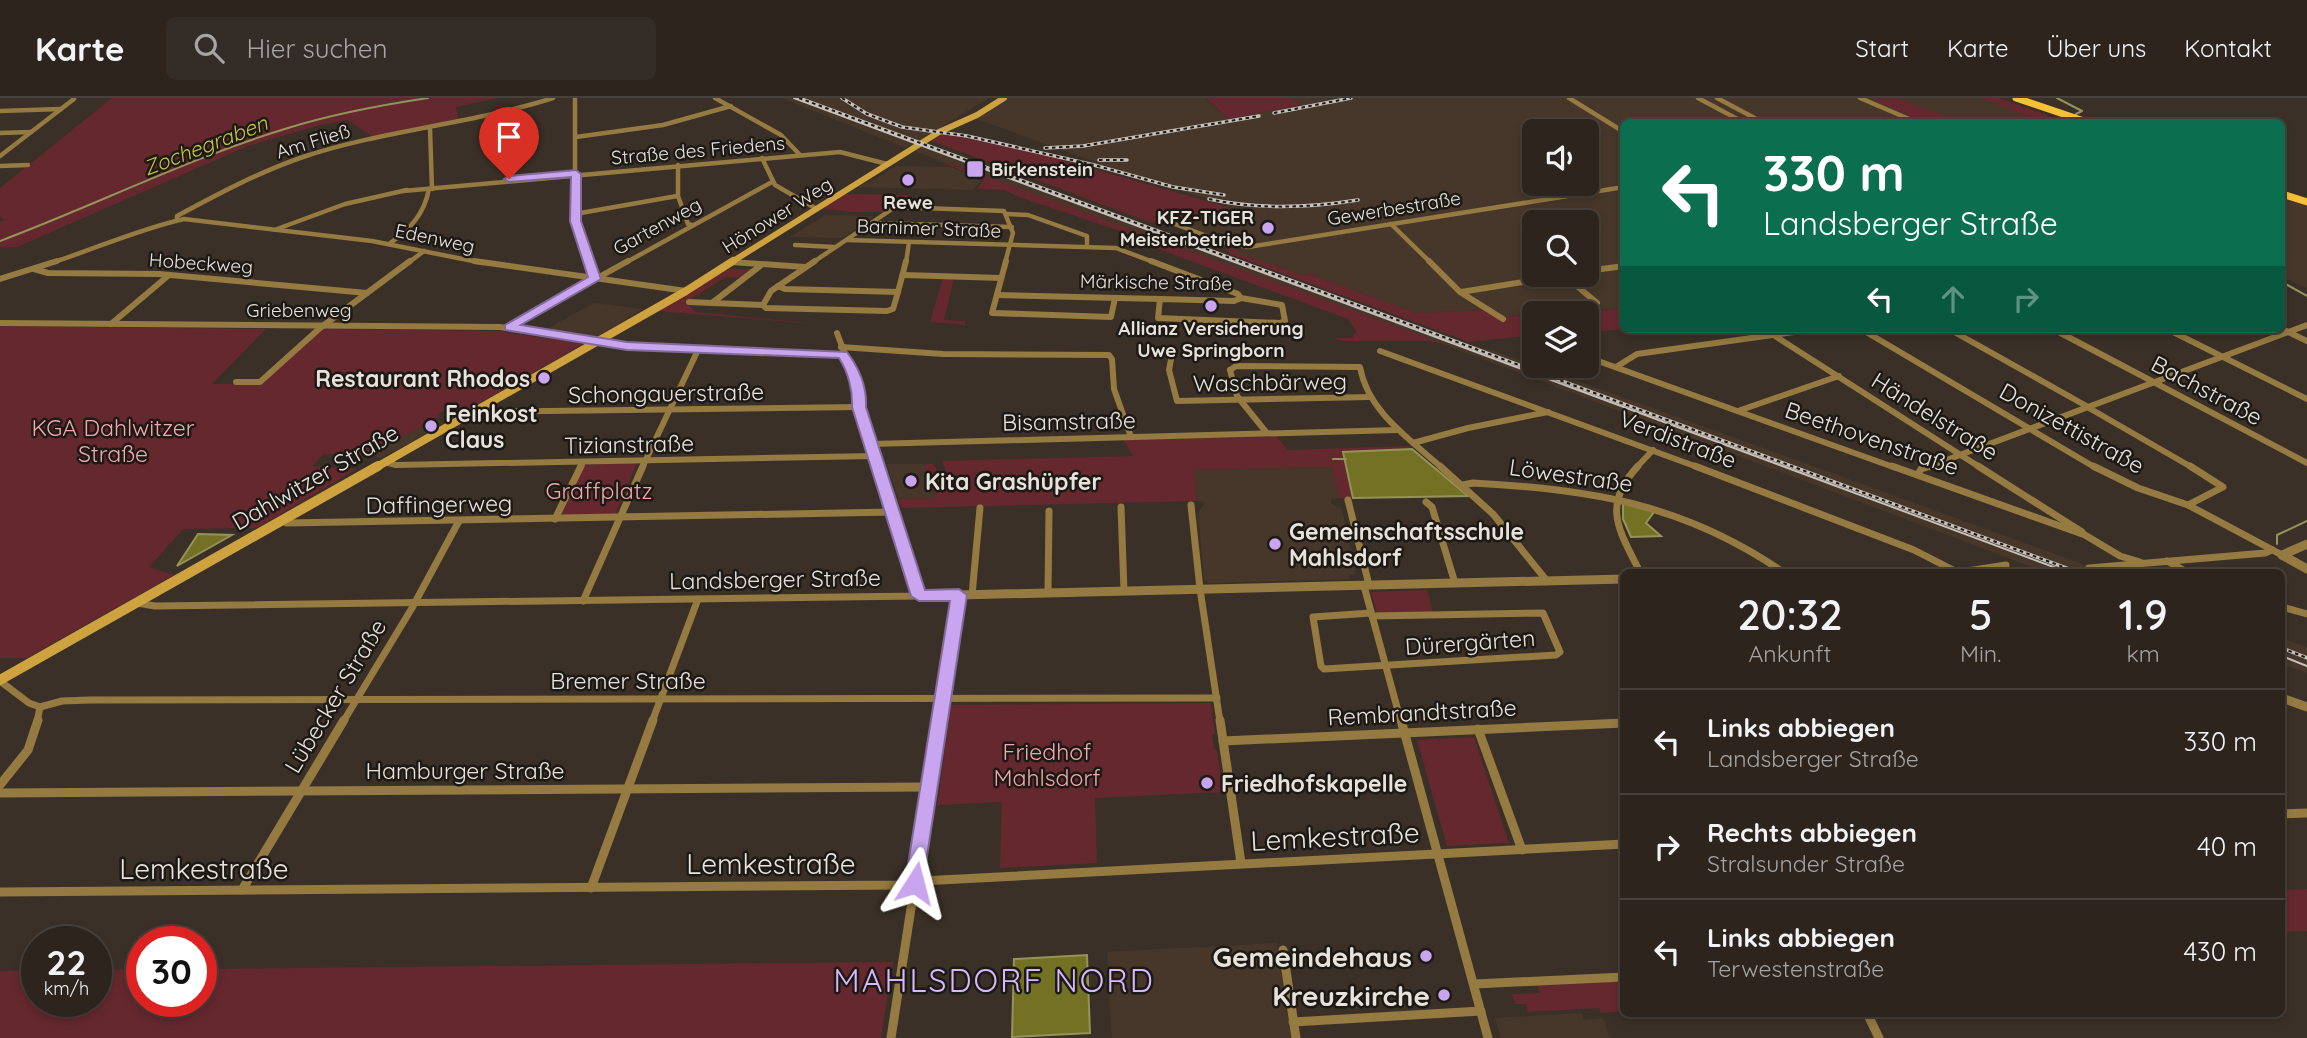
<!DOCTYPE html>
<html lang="de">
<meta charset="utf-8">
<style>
body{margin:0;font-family:Quicksand,sans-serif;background:#342c26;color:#f1f3f6;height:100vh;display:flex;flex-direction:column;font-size:26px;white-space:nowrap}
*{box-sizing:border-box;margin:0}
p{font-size:23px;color:#a6a4a4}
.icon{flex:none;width:38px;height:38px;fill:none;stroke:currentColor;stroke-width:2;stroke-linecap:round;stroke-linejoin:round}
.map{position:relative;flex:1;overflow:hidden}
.sheet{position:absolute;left:1620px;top:471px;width:665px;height:448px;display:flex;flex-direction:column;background:#2c241d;border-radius:10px;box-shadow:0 4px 10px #0003,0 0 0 2px #48413b}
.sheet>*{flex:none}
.top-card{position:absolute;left:1620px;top:21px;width:665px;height:214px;border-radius:10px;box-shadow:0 4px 10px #0003,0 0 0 2px #48413b;background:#0b6e4f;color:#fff;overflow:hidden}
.tools{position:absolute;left:1522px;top:21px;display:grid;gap:14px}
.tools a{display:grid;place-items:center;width:77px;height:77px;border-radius:10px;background:#2c241d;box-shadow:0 4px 10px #0003,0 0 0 2px #48413b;font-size:35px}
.speed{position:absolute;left:21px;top:828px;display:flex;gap:14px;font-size:35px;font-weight:700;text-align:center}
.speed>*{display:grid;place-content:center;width:91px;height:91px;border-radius:50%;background:#2c241d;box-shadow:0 4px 10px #0003,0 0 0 2px #48413b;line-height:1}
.speed small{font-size:18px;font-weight:400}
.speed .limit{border:10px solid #d22;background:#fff;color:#111}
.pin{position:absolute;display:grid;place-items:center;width:60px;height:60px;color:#fff;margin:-72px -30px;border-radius:50% 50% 50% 0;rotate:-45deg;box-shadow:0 0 7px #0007}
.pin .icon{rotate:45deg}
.me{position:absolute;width:77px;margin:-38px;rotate:9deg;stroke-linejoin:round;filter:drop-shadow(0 0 5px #0008)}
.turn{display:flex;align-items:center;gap:24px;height:147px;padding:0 28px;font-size:32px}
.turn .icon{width:91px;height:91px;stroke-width:2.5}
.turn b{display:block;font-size:49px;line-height:60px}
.lanes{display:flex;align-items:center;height:66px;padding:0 28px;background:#0003;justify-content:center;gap:35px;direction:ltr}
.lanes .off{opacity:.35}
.eta{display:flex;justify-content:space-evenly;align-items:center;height:119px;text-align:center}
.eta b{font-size:42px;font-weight:600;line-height:49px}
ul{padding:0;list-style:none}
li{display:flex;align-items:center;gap:21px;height:105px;padding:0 28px;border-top:2px solid #48413b}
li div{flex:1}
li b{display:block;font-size:26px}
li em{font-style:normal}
header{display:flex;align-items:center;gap:42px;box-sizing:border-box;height:98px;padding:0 35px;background:#2c241d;border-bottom:2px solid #48413b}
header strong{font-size:33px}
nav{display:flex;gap:38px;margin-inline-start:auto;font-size:24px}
.search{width:490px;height:63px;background:#342c26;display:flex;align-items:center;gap:18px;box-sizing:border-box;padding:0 24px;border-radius:10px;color:#a6a4a4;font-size:26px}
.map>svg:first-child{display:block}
</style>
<header>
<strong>Karte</strong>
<div class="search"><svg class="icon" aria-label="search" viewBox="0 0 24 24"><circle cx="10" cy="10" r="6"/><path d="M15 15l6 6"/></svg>Hier suchen</div>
<nav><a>Start</a><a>Karte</a><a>Über uns</a><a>Kontakt</a></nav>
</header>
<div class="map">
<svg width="2307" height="940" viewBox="0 0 2307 940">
<rect width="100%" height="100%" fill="#3a3027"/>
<g fill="#47372a" fill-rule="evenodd">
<polygon points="782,0 989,0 918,43 1464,245 1494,253 1813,368 2096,471 2095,474 2045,474 1448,248 985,81 915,53 916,50 910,47 905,50"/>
<path d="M1008,0H1205L1228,21L1299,7L1291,0H1978L2041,22L2034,24H1624V210L1499,219L1488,212L1416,215L1310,176L1302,177L1234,154L1244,149L1185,127L1179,120L1232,109L1121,73L974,20ZM1535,33H1587V86H1535ZM1535,124H1587V177H1535Z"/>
<polygon points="896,68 951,69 982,81 973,92 856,89 872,83"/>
<polygon points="2282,99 2307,108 2307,190 2282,179"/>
<polygon points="825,117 872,118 873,119 842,140 790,139"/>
<polygon points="594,205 643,211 594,240 543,233"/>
<polygon points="435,321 444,325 380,361 371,356"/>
<polygon points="887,366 924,366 936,400 898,401"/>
<polygon points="1332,369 1339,400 1331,401 1331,405 1342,412 1356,476 1349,477 1350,481 1210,485 1204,481 1198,416 1205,404 1197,403 1194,372"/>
<polygon points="2282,540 2307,549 2307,575 2282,566"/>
<polygon points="1277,845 1291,940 1112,940 1107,854"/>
<polygon points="1582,915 1584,922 1603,920 1610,940 1501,940 1495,920"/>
</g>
<g fill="#65282f">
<polygon points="112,0 498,0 456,9 459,25 374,40 348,22 320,27 248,48 17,149 0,149 0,124 5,122 0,118 0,90"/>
<polygon points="1206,0 1291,0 1300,7 1228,21"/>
<polygon points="1895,0 1961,24 1924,24 1871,1"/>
<polygon points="1978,0 1999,0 2047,17 2050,21 2046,24 2034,24 2039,22"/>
<polygon points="943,35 1052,59 1231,110 1152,125 932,43"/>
<polygon points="947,64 1447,247 1429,243 1341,243 1334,240 1352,240 1356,233 1348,221 1150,148 1153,146 1144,141 1019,99 1005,92 977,91 984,81 944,65"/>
<polygon points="845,96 910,97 885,114 850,114 818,110"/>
<polygon points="1223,147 1239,152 1235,154 1302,177 1310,176 1416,215 1488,212 1499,219 1535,217 1535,237 1469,244 1230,156"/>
<polygon points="729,171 755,171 745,180 726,179 686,204 695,214 840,228 657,213"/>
<polygon points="943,180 954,180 944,222 965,223 965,227 930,224"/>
<polygon points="1624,210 1624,231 1628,231 1587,234 1587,215 1575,215"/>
<polygon points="0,228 266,231 212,286 262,286 320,231 499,233 583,246 466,313 443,313 437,317 441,318 371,356 324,356 312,368 357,371 257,430 183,431 149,469 174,477 27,560 0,560"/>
<polygon points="1275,337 1288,352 1409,348 1412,351 1343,355 1353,400 1339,400 1332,369 1194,372 1197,403 901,410 898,401 936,400 924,366 934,366 939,378 947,376 942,363 1133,358 1124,342 1262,339"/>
<polygon points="637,365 615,417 560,417 584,367"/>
<polygon points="1427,492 1433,515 1378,517 1371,494"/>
<polygon points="1211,605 1215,636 1212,637 1214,651 1217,652 1223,694 1095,700 1097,765 1000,770 1002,704 937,707 951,607"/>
<polygon points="1474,639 1509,745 1447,748 1417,642"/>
<polygon points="2307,791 2307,833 2282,834 2282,792"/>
<polygon points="893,864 881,940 0,940 0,873 37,872 37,903 96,903 96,872 142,871 142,903 201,903 201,871"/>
<polygon points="1624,883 1624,913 1601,915 1599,910 1528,914 1526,906 1515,906 1512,896 1540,895 1538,888"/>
</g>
<g fill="#737123" stroke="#96935a" stroke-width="2">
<polygon points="1412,351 1468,398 1353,400 1343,354"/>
<polygon points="1623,405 1654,414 1646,425 1661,438 1631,439 1623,421"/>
<polygon points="198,436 232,437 177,468"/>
<polygon points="1087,857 1090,935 1012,939 1014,861"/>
</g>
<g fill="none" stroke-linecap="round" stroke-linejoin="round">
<g stroke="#96935a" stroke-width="2">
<polyline points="2057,0 2082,13 2076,16"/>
<path d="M0,143C96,107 189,60 288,30C333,16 381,7 428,0"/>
<polyline points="2282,184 2307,198"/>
<polyline points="1333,361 1346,361"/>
<polyline points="2277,446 2277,437 2307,423"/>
</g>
<g stroke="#957a41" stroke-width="4.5">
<polyline points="575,0 575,123 590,165"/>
<polyline points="715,0 781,37 800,57"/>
<polyline points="1569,0 1624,34"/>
<polyline points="1698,0 1743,24"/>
<polyline points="1717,0 1762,24"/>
<polyline points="1860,0 1916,24"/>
<polyline points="0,13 61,11"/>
<polyline points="430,31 432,91"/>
<polyline points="0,35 31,34"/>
<polyline points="576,39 663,27 731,8"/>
<polyline points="0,58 74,1"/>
<polyline points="762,60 775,87 815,110"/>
<polyline points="678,67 678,98 688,126 692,127"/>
<polyline points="0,68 28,67"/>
<polyline points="403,93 840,54 887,66"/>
<polyline points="575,116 677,98"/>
<polyline points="1007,116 1028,117 1087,138 1087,149"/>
<path d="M177,121V118C218,96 259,74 303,59C384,32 471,26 553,0"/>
<polyline points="873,125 1012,129"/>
<polyline points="1172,125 1226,145 1248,149 1624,89"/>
<polyline points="1391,126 1431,165"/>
<polyline points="277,131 345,106 407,92"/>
<polyline points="847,142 1116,150 1156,165"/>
<path d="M389,146C410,131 424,117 429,91"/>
<polyline points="795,147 834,149"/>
<polyline points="731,164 748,165"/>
<path d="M51,165C95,151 139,131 184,121L372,143L483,165"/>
<polyline points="408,165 424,153"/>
<polyline points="625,165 772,84"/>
<polyline points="812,165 895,109 1004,113 1013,135 1005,165"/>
<polyline points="906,165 909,144"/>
</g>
<g stroke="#957a41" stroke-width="6">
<polyline points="474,163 686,193"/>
<polyline points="589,163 595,181"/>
<polyline points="1006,163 992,215 1111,219 1115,200"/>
<polyline points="1151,163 1238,196 1241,200"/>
<polyline points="1429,163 1460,194 1503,221"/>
<polyline points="731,164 805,169"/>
<polyline points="760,168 712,205 763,207 766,210 887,213 893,211 898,194"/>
<polyline points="34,171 48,175 159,176 367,195"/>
<polyline points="1587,173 1624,168"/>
<polyline points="904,177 1001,180"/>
<polyline points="1564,177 1597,205"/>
<polyline points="0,181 57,163"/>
<polyline points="778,188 785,191 898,194 906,163"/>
<polyline points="1461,194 1566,177"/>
<polyline points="997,197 1160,201"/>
<polygon points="1241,200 1282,207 1285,223 1280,225 1158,220 1160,201 1234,203"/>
<polyline points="689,204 712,205"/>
<polyline points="763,207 771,193 815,163"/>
<polyline points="0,225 500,229 627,248 843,257"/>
<polyline points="111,226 169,177"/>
<polyline points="509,229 628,163"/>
<polyline points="1764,231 1981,370"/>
<polyline points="1861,231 2096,370"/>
<polyline points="1949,231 2090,310"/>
<polyline points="2053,231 2307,365"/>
<polyline points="2167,231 2307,301"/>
<polyline points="2282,231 2307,243"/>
<polyline points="837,235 860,297 859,309 878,370"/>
<polyline points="841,249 943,256 1109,257 1112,261 1114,291 1131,339"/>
<polyline points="1380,253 1700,370"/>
<polyline points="1172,256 1169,272 1177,303 1370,299"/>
<polyline points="1587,259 1896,370"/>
<polyline points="1616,269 1637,256 1816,231"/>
<path d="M1230,272L1236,268L1360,269C1368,314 1409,340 1442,370"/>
<polyline points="1230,272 1237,298 1266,334"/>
<polyline points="236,284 260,284 320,230 410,163"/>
<polyline points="2089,310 2193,370"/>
<polyline points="1738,313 1839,278"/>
<polyline points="473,314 859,309"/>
<polyline points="1413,345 1468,330 1548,314"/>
<polyline points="872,346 1398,332"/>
<polyline points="384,364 396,367 875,358"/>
<polyline points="580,370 583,364"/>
<polyline points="642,370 698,252"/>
<polyline points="1636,370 1653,352"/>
<polyline points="1925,370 2307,227"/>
</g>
<g stroke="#957a41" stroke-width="7">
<polyline points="1440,368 1493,416 1547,483"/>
<path d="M1638,368C1601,408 1619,432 1640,474"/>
<polyline points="1695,368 1914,452 1957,474"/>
<polyline points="1892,368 2085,437 2120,458 2140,464"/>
<polyline points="1978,368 2082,434"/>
<polyline points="2093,368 2138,390 2188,407 2282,457"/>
<polyline points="1918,376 1921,371 1931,368"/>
<path d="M1463,387L1473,385C1590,391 1684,406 1783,474"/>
<polyline points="1348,402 1369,487"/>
<polyline points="1426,404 1432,409 1455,485"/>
<polyline points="1191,407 1200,491 1220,624"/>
<polyline points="2188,407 2223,389 2190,368"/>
<polyline points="1121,409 1124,493"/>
<polyline points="555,421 581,368"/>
<polyline points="281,422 287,425 893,414"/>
<polyline points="2167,463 2187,474"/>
<polyline points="2089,470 2265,455 2272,452"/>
<polyline points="1961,474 2006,467"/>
<polyline points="1364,488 1401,624"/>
<polyline points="1048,495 1049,413"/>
<polyline points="972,497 980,410"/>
<polyline points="583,503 643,368"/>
<polyline points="137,505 155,508 919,498 878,368"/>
<polyline points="2282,509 2307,516"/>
<polyline points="1371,515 1313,519 1321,568 1324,571 1556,557 1560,554 1543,515 1372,518"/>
<polyline points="0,583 29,605 40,609 37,624"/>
<polyline points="40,609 62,603 90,602 1217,600"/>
<polyline points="343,624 412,510 459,423"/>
<polyline points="652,624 698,501"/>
<polyline points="939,624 959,497"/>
</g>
<g stroke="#957a41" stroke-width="9">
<polyline points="1220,622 1241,765"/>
<polyline points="1401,622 1488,940"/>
<polyline points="1478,631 1522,752"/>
<polyline points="1223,643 1624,625"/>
<polyline points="0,687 28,652 38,622"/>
<polyline points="0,695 930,689"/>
<polyline points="2282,716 2307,715"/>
<polyline points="591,790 653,622"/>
<polyline points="242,792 344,622"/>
<polyline points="0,794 907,787 921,783 1624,746"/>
<polyline points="1283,852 1296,940"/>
<polyline points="1475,886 1624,879"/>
<polyline points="1867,915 1879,940"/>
<polyline points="1293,924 1481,913"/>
<polyline points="891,940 940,622"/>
</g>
<polyline stroke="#957a41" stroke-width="6" points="2055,24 2066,20"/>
<g stroke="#957a41" stroke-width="9">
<polyline points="2282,457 2307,471"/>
<polyline points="2282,457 2307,446"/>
<polyline points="1914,474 1954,474"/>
<polyline points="919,498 1624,481"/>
<polyline points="2282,600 2307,609"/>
</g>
<polyline stroke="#cda23f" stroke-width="6" points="730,165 939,34 977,17 1004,0"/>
<polyline stroke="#cda23f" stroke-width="8" points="375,370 686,193 733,163"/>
<polyline stroke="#cda23f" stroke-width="10" points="0,582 378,368"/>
<g stroke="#f8c037" stroke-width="7">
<polyline points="2016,0 2087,24"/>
<polyline points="2282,96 2307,104"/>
</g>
<g stroke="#c8c1ba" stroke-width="2">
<polyline points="794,0 2067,474"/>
<polyline points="2282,558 2307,568"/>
</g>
<g stroke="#c8c1ba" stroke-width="3.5">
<g id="rail">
<polyline points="799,0 2077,474"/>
<polyline points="842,0 867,16 902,29 967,38 1094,67 1173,89 1224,97"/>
<polyline points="1274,15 1351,0"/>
<polyline points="1045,50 1083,48 1259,18"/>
<polyline points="1099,62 1127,62"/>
<path d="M1209,101C1259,112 1308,110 1358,102"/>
<polyline points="2282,550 2307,560"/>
</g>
</g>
<use href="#rail" stroke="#1d1915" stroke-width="2" stroke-dasharray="3.5" stroke-linecap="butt"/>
</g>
<path fill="#c8a5ee" stroke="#826b9b" stroke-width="2" d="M576,72L581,76V123L601,181L521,227L627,244L847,254C859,270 867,290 866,309L925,492L959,491L967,497L922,791L915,794L908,791L905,785L950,503H919L911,498L852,309C853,293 848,274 839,260L627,252L505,232V227L588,179L570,123L571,79L509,84L504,81L509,78Z"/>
<g fill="#c8a5ee" stroke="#1d1915" stroke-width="2.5">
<rect x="966" y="62" width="18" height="18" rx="3.5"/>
<circle cx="908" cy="82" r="7"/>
<circle cx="1268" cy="130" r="7"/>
<circle cx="1211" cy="208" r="7"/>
<circle cx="544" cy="280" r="7"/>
<circle cx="431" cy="328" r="7"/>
<circle cx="911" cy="383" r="7"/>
<circle cx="1275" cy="446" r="7"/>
<circle cx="1207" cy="685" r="7"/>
<circle cx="1426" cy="858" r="7"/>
<circle cx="1444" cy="897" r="7"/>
</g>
<g text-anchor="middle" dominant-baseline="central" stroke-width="5" stroke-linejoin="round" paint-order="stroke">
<g font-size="19" fill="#e8e2dc" stroke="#1d1915">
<text transform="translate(313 43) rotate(-17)">Am Fließ</text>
<text transform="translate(698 52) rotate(-5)">Straße des Friedens</text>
<text transform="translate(1394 110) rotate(-9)">Gewerbestraße</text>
<text transform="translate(777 117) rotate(-32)">Hönower Weg</text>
<text transform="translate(657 128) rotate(-29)">Gartenweg</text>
<text transform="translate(929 130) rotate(2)">Barnimer Straße</text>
<text transform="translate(435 140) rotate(12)">Edenweg</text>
<text transform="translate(201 165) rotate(4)">Hobeckweg</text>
<text transform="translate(1156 184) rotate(1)">Märkische Straße</text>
<text x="299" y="212">Griebenweg</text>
</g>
<g font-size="19" font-weight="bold" fill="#e8e2dc" stroke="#1d1915">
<text x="991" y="71" text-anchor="start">Birkenstein</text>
<text x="908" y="104">Rewe</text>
<text x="1254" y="119" text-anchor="end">KFZ-TIGER<tspan x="1254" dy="22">Meisterbetrieb</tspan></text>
<text x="1211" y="230">Allianz Versicherung<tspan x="1211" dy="22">Uwe Springborn</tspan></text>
</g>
<g font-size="21" font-style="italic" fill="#cac73d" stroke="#1d1915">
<text transform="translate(205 47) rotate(-21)">Zochegraben</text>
</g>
<g font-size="23" font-weight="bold" fill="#e8e2dc" stroke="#1d1915" text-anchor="start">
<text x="530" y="280" text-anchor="end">Restaurant Rhodos</text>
<text x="445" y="315">Feinkost<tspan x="445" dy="26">Claus</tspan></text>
<text x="925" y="383">Kita Grashüpfer</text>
<text x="1289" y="433">Gemeinschaftsschule<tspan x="1289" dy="26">Mahlsdorf</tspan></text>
<text x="1221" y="685">Friedhofskapelle</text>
</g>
<g font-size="23" fill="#e8e2dc" stroke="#1d1915">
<text transform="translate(1270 284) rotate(-1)">Waschbärweg</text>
<text transform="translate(2207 292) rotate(28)">Bachstraße</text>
<text transform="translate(666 295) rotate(-1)">Schongauerstraße</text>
<text transform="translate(1935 318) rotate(32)">Händelstraße</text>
<text transform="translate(1069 323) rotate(-1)">Bisamstraße</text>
<text transform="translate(2072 330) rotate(29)">Donizettistraße</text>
<text transform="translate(1872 340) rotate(19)">Beethovenstraße</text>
<text transform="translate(1678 341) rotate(21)">Verdistraße</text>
<text transform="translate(629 346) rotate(-1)">Tizianstraße</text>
<text transform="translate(1571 377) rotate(8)">Löwestraße</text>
<text transform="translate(315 379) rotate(-30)">Dahlwitzer Straße</text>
<text transform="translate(439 406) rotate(-1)">Daffingerweg</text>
<text transform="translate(775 481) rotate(-1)">Landsberger Straße</text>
<text transform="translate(1470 544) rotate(-4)">Dürergärten</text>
<text x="628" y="582">Bremer Straße</text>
<text transform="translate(335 598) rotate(-59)">Lübecker Straße</text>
<text transform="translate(1422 614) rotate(-3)">Rembrandtstraße</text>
<text x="465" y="672">Hamburger Straße</text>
</g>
<g font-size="23" fill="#f4a6ab" stroke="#1d1915">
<text x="113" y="329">KGA Dahlwitzer<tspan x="113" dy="26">Straße</tspan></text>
<text x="599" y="392">Graffplatz</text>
<text x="1047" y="653">Friedhof<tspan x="1047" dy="26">Mahlsdorf</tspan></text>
</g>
<g font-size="28" fill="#e8e2dc" stroke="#1d1915">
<text transform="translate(1335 738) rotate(-3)">Lemkestraße</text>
<text x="771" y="765">Lemkestraße</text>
<text x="204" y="770">Lemkestraße</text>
</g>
<g font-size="28" font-weight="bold" fill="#e8e2dc" stroke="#1d1915" text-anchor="end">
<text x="1412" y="858">Gemeindehaus</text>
<text x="1430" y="897">Kreuzkirche</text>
</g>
<g font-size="32" letter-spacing="2" fill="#d8b7fc" stroke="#1d1915">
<text x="994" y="882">MAHLSDORF NORD</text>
</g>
</g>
</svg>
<div class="tools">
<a><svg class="icon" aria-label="sound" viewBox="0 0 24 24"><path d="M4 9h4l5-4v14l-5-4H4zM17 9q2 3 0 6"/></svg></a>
<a><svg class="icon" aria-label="search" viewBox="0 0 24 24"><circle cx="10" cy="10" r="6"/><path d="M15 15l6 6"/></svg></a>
<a><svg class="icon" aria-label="layers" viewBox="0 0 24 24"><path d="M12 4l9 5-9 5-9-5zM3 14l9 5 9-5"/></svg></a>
</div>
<div class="speed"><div>22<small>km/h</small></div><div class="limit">30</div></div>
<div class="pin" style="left:509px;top:81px;background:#d93025"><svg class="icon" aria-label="arrive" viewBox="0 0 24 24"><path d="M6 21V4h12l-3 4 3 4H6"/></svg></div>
<svg class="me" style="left:915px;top:785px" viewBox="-20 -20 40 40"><path d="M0-17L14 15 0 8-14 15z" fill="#c8a5ee" stroke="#fff" stroke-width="4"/></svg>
<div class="top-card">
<div class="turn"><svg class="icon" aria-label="left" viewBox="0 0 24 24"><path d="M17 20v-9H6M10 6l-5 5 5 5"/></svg><div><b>330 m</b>Landsberger Straße</div></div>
<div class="lanes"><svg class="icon" aria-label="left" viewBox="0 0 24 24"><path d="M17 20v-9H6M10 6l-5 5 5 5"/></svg><svg class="icon off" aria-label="ahead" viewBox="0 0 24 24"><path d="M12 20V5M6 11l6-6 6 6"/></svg><svg class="icon off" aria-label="right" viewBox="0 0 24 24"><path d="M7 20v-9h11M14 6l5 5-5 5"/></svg></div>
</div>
<section class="sheet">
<div class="eta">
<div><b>20:32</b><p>Ankunft</p></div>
<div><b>5</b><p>Min.</p></div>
<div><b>1.9</b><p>km</p></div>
</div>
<ul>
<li><svg class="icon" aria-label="left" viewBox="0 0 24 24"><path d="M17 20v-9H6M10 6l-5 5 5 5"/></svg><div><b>Links abbiegen</b><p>Landsberger Straße</p></div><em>330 m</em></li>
<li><svg class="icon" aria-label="right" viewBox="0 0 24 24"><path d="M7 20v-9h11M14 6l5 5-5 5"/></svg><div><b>Rechts abbiegen</b><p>Stralsunder Straße</p></div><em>40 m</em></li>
<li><svg class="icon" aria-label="left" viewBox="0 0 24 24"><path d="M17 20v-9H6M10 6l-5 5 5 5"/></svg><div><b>Links abbiegen</b><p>Terwestenstraße</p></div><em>430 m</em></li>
</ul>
</section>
</div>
